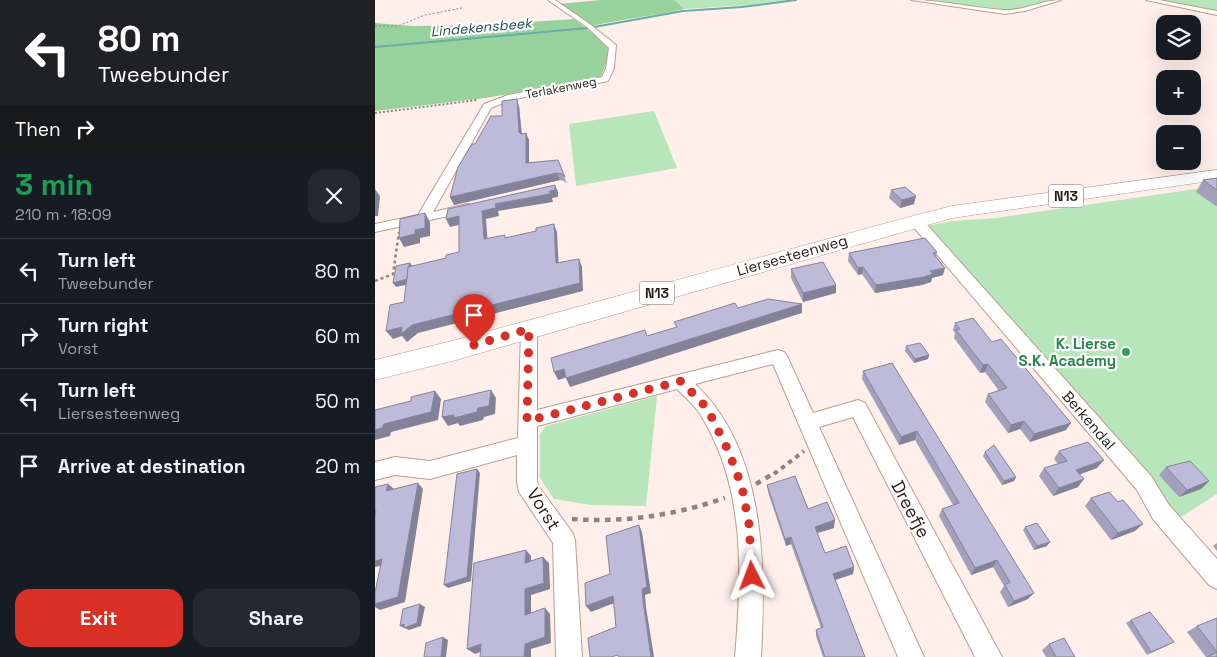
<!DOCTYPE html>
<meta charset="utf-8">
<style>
body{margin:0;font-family:"Space Grotesk",sans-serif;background:#242831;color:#f1f3f6;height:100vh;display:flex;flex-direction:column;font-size:19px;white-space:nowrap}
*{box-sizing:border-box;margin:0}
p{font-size:16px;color:#9ea1a6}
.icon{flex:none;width:28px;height:28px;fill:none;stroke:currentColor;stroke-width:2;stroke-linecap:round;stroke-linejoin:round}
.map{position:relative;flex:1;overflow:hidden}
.drawer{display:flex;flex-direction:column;background:#171b24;width:375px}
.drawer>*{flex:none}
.banner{background:#202124;color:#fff;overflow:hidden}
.buttons{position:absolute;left:781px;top:15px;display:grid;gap:10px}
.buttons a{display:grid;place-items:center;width:45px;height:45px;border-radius:10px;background:#171b24;box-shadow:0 5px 20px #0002;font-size:25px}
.pin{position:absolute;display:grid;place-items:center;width:42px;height:42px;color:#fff;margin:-51px -21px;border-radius:50% 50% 50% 0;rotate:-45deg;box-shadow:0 0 5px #0007}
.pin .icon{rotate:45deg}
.me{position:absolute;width:55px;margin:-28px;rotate:357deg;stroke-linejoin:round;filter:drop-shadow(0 0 4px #0008)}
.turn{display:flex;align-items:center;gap:18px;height:105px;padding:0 15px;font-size:22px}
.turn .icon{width:65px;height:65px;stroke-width:2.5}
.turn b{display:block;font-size:35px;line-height:42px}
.then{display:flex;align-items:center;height:48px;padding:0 15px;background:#0003;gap:10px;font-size:19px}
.round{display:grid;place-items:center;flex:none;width:52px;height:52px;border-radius:15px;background:#242831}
.overview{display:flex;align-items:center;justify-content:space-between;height:85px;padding:0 15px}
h1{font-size:30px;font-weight:700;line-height:38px;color:#1e9e55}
.primary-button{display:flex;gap:10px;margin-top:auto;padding:10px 15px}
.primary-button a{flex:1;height:58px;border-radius:15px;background:#d93025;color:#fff;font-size:20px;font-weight:700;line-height:58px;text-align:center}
.primary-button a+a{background:#242831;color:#f1f3f6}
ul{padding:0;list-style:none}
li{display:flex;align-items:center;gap:15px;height:65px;padding:0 15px;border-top:1px solid #363941}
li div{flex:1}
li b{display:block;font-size:19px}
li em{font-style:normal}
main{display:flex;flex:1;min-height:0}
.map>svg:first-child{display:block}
</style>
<main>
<section class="drawer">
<div class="banner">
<div class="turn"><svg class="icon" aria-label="left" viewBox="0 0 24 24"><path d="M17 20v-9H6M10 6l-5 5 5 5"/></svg><div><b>80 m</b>Tweebunder</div></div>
<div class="then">Then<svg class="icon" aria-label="right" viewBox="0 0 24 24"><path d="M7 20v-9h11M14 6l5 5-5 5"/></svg></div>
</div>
<div class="overview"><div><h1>3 min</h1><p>210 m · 18:09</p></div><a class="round"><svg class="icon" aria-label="close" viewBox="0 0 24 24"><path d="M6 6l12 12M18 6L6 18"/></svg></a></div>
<ul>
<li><svg class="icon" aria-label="left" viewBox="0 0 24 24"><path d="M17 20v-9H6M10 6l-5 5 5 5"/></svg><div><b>Turn left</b><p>Tweebunder</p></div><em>80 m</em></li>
<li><svg class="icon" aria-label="right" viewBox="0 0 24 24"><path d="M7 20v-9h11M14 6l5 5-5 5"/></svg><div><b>Turn right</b><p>Vorst</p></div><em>60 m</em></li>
<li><svg class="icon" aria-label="left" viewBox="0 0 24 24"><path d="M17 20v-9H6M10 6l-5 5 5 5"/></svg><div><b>Turn left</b><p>Liersesteenweg</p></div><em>50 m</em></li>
<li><svg class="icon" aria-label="arrive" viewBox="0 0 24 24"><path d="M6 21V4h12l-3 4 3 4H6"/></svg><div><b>Arrive at destination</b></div><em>20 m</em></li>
</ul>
<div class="primary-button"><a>Exit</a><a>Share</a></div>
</section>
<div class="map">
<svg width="842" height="657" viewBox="0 0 842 657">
<rect width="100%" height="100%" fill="#feefea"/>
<g fill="#b7e6ba">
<polygon points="226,0 412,0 374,5 309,9 283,15 247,19"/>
<polygon points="545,0 676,0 645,9 633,11"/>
<polygon points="784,0 842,0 842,11"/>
<polygon points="279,111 302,168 201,186 194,124"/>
<polygon points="842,186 842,494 803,519 552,226 577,221 621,218"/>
<polygon points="282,396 271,506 216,505 179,499 165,478 165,434 171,426"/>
</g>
<g fill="#97d29c">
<path d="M226,0H299L309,9C278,16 247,19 217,26L183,4Z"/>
<polygon points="199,19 235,47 235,53 225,79 110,98 0,111 0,23 38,26 105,25"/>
</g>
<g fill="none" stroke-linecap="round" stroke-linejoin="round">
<g stroke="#68acaa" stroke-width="2">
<polyline points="219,27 308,11 367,7 421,0"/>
<polyline points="0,47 213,28"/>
</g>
<g stroke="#be9c8f" stroke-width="2">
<g id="street">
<polygon points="173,0 180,0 216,25 241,45 239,68 233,81 135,100 116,108 58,212 92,204 96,205 98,208 96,211 0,232 0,224 43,215 109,104 133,95 227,77 231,68 234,48 212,27"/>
<path d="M536,0C567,0 598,8 629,10C649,11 667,0 686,0L650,11L630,14Z"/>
<polygon points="771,0 784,0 842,11 842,15"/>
<polygon points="541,217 546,218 776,476 794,505 842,559 842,589 834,585 778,519 762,490 536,224 535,221 536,218"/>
<path d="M154,323L160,325L162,329V410L403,350L409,352L412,356L438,413L483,400L490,403L627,657H600L478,417L444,427L549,657H523L398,364L320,384C391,450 391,568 386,657H360C367,575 371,487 325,414C319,405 310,397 302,389L162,426V482L164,487L197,532L200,540L207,657H181L178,543L144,492L142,482V455L55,479L20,475L0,480V462L20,457L55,461L143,438L146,329L148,325Z"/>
</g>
</g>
<g stroke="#be9c8f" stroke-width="1">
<polygon id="primary" points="842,170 842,180 577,218 81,360 0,380 0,360 81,340 534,217 577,206"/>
</g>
<polyline stroke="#90827d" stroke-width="1" stroke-dasharray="2 2" stroke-linecap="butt" points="0,26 23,26 50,15 87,8"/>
<polyline stroke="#90827d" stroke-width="2" stroke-dasharray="2 2" stroke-linecap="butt" points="0,113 102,100"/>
<polyline stroke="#90827d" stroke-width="2.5" stroke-dasharray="3 3" stroke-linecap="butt" points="0,281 18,274 24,232"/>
<polyline stroke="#90827d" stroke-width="4" stroke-dasharray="4.5 4.5" stroke-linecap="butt" points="399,474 429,451"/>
<g stroke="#90827d" stroke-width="4.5" stroke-dasharray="5.5 5.5" stroke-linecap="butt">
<polyline points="381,484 401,472"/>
<path d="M197,519C250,523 300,515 350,498"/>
</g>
<use href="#street" fill="#fff" fill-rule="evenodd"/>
<use href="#primary" fill="#fff" fill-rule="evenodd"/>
</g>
<g fill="#a3a0bb">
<polygon points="144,106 147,134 154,140 154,163 183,160 192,184 189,181 185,180 79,205 75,197 100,144 127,116"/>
<polygon points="842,178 842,206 841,206 821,192 828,180"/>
<polygon points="516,190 539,204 525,208 514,198"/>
<polygon points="562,252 561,257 568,275 557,278 556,282 547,285 500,293 487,274 483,275 473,261 474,253"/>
<polygon points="416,269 461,285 461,293 428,302 416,278"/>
<polygon points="580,323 617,342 691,430 655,442 645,429 633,433 610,402 613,394 624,391 610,372 605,373 579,338 580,333 578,330"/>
<polygon points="531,346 554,355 553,359 539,363 530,351"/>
<polygon points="517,363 653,599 633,607 625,592 629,586 618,567 596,575 564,516 567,509 578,505 540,440 524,445 487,379 488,371"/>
<polygon points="684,451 722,468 705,474 703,487 678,496 664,476 669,468 683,464 679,459"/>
<polygon points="610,452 641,477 639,481 627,485 608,456"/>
<polygon points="791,467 834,481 826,489 804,497 784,475"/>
<polygon points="392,485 433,509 459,528 442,533 450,553 479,567 478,574 460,580 490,657 448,657 441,636 441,630 446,628 416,544 411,546 393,492"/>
<polygon points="716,498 760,531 736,540 710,506"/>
<polygon points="650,527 672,546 659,550 648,530"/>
<polygon points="842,543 842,551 838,546"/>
<polygon points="842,618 842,657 831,657 812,632 822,626"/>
<polygon points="756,620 794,645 772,655 751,623"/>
<polygon points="674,644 700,657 671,657 667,650"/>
</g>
<g fill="#848299">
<polygon points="142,99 144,106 147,139 144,132"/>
<polygon points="151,133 154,140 154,170 151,163"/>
<polygon points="182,173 185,180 79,205 75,197"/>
<polygon points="180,185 183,192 183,197 177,198 178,202 123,211 124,216 111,219 113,247 109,239 107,211 120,204 175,191"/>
<polygon points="0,189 5,196 3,216 0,216"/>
<polygon points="541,196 539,204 525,208 527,200"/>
<polygon points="50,213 55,222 55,236 45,238 45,243 29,247 24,238 40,230"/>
<polygon points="84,216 88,224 75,227 71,219"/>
<polygon points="179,224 182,232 184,271 181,263"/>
<polygon points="204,259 207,267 208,291 43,333 32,342 27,336 18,339 11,331 37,325"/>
<polygon points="35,263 38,267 35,284 21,287 18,283"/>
<polygon points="488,267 487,274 483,275 483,268"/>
<polygon points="570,268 568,275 557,278 556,282 547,285 500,293 501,285"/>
<polygon points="461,285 461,293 428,302 428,293"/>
<polygon points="427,304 427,313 195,387 191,378"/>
<polygon points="554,355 553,359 539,363 540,359"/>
<polygon points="613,364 610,372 605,373 608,365"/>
<polygon points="189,369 193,377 183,380 179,372"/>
<polygon points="116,390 121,398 120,414 109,417 108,420 85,426 83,423 73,426 67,417 103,408"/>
<polygon points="60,391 66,399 63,420 16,432 15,436 0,440 0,430 9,424"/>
<polygon points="649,421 645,429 633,433 636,425"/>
<polygon points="696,423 691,430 655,442 659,434"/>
<polygon points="542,431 540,440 524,445 526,437"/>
<polygon points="729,460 722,468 695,478 701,470"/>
<polygon points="102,469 105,473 96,581 73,588 69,585"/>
<polygon points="641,477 639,481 627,485 629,481"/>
<polygon points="709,479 703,487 678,496 684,488"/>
<polygon points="834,481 826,489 804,497 812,490"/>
<polygon points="43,483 48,489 30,602 5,610 0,607 0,604"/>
<polygon points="13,484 19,489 11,491"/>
<polygon points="460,520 459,528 439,534 440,527"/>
<polygon points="768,524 760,531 736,540 743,533"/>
<polygon points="264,525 267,532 276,593 270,595 271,607 279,657 276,657 268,601"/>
<polygon points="416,537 416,544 411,546 410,539"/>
<polygon points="675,542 672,546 659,550 662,546"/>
<polygon points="151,550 156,556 156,569 150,563"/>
<polygon points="168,557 174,563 175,589 156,595 156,621 150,615 150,589"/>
<polygon points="7,559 14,564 0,567 0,561"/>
<polygon points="622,560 618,567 596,575 600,568"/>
<polygon points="479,567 478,574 457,581 458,574"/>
<polygon points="659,593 653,599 633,607 639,601"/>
<polygon points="238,596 242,602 216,612 211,606"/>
<polygon points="45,604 50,607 46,626 34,630 25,626"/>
<polygon points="170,608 175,614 176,643 156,649 156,657 149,657 150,644"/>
<polygon points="68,637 73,640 71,657 66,657"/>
<polygon points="106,644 113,649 100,654 92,649"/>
</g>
<g fill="#bdbada" stroke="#848299">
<polygon points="142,99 144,132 146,134 151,133 151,163 183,160 190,177 187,174 182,173 75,197 83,167 97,144 100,144 116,116 127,116 127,101"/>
<polygon points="842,178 842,190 828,180"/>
<polygon points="180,185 180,190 175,191 175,194 120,204 121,208 107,211 109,239 130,235 130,238 161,231 161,228 179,224 181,263 204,259 205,283 37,325 26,334 27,327 11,331 15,305 29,302 33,267 71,258 71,255 84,252 84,216 71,219 73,209"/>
<polygon points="530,187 541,196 527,200 516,190"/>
<polygon points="50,213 50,228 40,230 40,234 24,238 25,219"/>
<polygon points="550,238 562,252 558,253 570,268 555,271 558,274 549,277 501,285 488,267 483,268 474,253"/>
<polygon points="448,262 461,285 428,293 416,269"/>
<polygon points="35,263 34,266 33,267 32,279 18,283 21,266"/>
<polygon points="393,299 427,304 191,378 189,369 179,372 176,358 270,330 272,336 302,327 299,322 360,303 363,308"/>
<polygon points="598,318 617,342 626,339 696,423 659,434 649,421 636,425 613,394 632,388 613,364 608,365 581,330 585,329 580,323"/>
<polygon points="545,343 554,355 540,359 531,346"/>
<polygon points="517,363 659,593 639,601 630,585 635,582 622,560 600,568 567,509 584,503 542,431 526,437 488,371"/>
<polygon points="116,390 114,406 103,408 102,412 79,418 79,415 67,417 69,401"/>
<polygon points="60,391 56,412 9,424 7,428 0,430 0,410 36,401 36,397"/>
<polygon points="713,442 729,460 701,470 709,479 684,488 669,468 692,461 684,451"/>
<polygon points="619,445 641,477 629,481 610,452"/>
<polygon points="815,461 834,481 812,490 791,467"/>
<polygon points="102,469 92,577 69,585 82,474"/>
<polygon points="420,476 433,509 452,502 460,520 440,527 450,553 471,546 479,567 458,574 490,657 450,657 441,630 448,627 416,537 410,539 392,485"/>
<polygon points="43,483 23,597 0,604 0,592 7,559 0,561 0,515 1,511 0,512 0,487 13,484 11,491"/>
<polygon points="734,492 743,502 748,500 768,524 743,533 716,498"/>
<polygon points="662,523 675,542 662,546 650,527"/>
<polygon points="264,525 272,587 267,589 268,601 276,657 244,657 243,655 236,657 215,657 213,638 241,627 238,596 211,606 210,583 235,574 231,536"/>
<polygon points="151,550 150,563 168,557 169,583 150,589 150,615 170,608 170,637 150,644 149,657 105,657 106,644 92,649 99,563"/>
<polygon points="45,604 42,623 29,628 29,624 25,626 28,609"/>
<polygon points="775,612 799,642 776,652 756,620"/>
<polygon points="842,618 842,652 822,626"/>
<polygon points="68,637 66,657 49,657 51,643"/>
<polygon points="689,638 700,657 681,657 674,644"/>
<polygon points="842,652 842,657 832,657"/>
</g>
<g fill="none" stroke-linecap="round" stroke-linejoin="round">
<polyline stroke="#d93025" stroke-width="9" stroke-dasharray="0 16.2" points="99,345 154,329 152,421 306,381 332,408 353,450 367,487 374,524 377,576"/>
</g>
<circle fill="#2e9e5b" stroke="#fff" stroke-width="2" cx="751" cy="352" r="5"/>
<g text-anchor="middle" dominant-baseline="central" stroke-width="4.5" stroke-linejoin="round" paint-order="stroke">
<g font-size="12" fill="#281b16" stroke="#fff">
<text transform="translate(186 88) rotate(-11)">Terlakenweg</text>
</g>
<g font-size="14" font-style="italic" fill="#1f4e4d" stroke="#fff">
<text transform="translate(106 27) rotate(-5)">Lindekensbeek</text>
</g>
<g fill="#fff" stroke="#685f5c" stroke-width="1">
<rect x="673.5" y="184.5" width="35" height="23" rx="4"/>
<rect x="264.5" y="281.5" width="35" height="23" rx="4"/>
</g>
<g font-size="14" font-weight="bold" fill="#281b16">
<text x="691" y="196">N13</text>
<text x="282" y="293">N13</text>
</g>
<g font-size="15" fill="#281b16" stroke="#fff">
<text transform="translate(417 255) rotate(-16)">Liersesteenweg</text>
<text transform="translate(714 420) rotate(49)">Berkendal</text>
</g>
<g font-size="15" font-weight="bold" fill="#27864d" stroke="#fff" text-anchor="end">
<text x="741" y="343">K. Lierse<tspan x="741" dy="17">S.K. Academy</tspan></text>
</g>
<g font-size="18" fill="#281b16" stroke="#fff">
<text transform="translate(169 509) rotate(58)">Vorst</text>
<text transform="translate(536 509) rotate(62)">Dreefje</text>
</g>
</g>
</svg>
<div class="buttons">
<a><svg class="icon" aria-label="layers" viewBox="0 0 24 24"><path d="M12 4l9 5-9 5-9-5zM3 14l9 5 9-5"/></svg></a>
<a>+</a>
<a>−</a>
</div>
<div class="pin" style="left:99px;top:345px;background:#d93025"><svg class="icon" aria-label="arrive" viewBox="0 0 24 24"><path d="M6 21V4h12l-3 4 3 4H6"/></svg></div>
<svg class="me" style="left:377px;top:576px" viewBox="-20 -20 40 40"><path d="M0-17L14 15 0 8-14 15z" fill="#d93025" stroke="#fff" stroke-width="4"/></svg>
</div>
</main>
